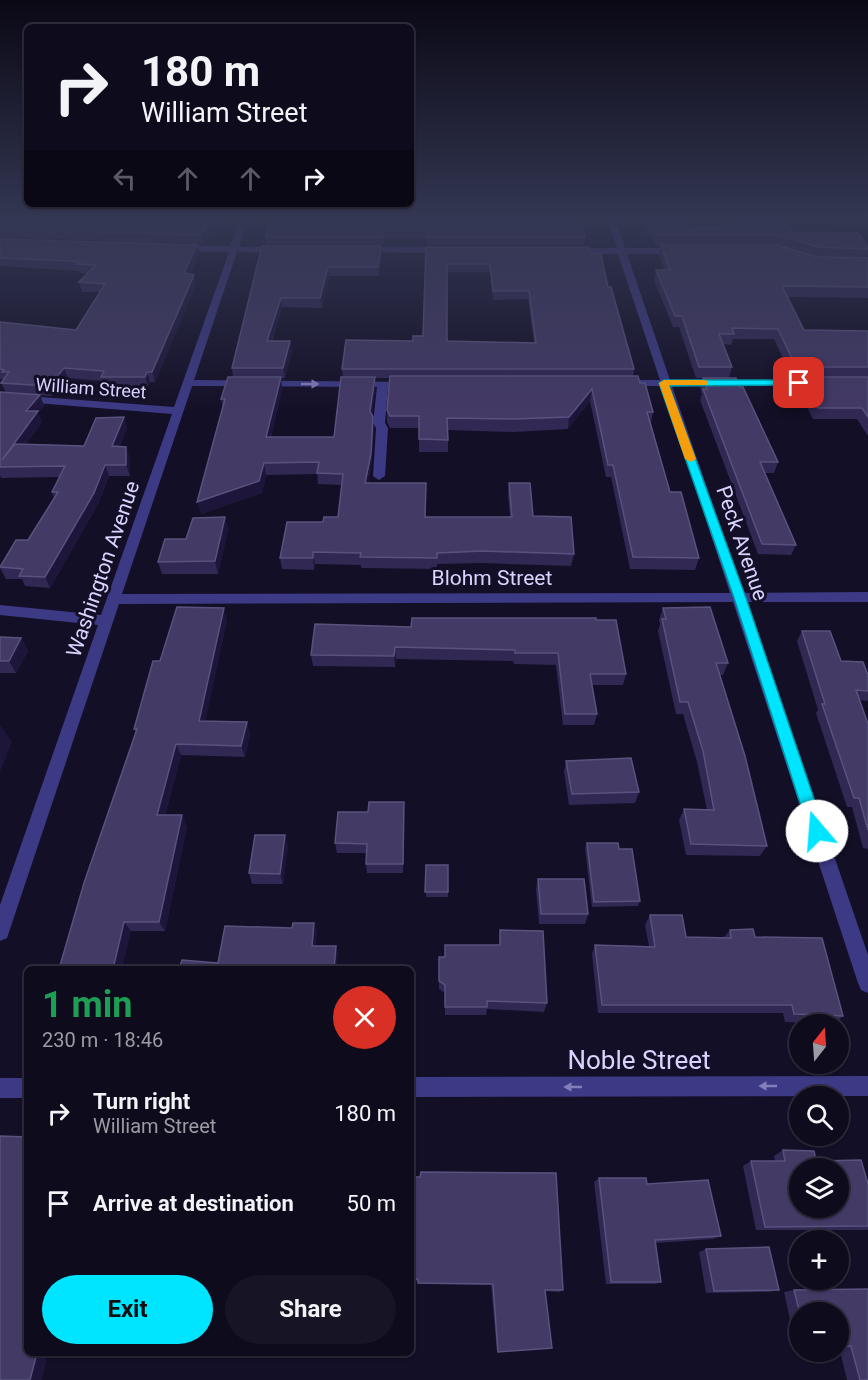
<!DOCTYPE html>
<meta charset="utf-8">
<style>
body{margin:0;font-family:Roboto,sans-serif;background:#171425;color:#f1f3f6;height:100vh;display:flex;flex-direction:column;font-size:22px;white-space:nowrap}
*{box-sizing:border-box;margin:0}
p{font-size:20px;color:#9b9ba3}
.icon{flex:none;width:33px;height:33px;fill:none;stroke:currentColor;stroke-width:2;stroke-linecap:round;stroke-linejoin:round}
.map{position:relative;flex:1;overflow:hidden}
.panel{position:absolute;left:24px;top:966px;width:390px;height:390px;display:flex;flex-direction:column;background:#0e0b1c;border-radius:9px;box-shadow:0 2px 4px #0004,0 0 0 2px #2e2b3b}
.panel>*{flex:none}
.guide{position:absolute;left:24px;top:24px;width:390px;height:183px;border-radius:9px;box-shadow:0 2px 4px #0004,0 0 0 2px #2e2b3b;background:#0e0b1c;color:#f1f3f6;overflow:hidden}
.needle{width:39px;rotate:17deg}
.controls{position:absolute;left:789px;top:1014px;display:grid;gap:12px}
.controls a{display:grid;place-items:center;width:60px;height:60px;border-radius:50%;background:#0e0b1c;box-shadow:0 2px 4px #0004,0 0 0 2px #2e2b3b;font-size:30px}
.pin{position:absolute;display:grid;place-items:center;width:51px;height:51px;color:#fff;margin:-26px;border-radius:12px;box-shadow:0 3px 9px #0006}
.me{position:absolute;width:66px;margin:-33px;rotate:342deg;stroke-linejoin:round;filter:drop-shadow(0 0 4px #0008)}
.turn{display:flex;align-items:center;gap:21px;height:126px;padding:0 18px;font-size:27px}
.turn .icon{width:78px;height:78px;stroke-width:2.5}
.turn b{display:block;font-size:42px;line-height:51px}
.lanes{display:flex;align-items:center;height:57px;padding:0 18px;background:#0003;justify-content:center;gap:30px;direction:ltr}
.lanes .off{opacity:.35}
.round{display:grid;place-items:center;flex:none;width:63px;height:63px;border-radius:32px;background:#171425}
.summary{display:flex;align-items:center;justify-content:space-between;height:102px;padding:0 18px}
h1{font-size:36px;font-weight:700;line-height:45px;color:#1e9e55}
.primary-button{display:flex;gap:12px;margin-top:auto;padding:12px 18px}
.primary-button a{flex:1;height:69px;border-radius:36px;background:#00e5ff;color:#111;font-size:24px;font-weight:700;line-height:69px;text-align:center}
.primary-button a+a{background:#171425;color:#f1f3f6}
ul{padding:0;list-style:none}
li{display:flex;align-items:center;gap:18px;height:90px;padding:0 18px}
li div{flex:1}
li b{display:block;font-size:22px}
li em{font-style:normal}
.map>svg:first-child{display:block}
</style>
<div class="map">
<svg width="868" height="1380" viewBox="0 0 868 1380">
<rect width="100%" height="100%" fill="#130f26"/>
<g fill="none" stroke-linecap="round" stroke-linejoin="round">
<g fill="#3d3a85" fill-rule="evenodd">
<polygon points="240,219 248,219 239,247 282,247 286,250 282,253 237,252 194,380 412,382 413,384 408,387 388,387 385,423 388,428 385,476 379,480 373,476 376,428 373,423 377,387 192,386 122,594 730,593 662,386 621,386 616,383 621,380 660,380 618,254 570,254 566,251 570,248 617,248 607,219 615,219 625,248 681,248 685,251 681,254 627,254 670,380 823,381 823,385 819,386 672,386 743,593 868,592 868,602 747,602 868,955 868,993 861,990 858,983 733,602 119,604 9,932 7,938 0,941 0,905 98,625 0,615 0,605 101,615 172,414 0,400 0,394 174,407 229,252 177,251 173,248 177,245 230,246"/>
<polygon points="363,247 447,247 451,250 447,253 360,252 360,248"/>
<polygon points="868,1076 868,1096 411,1097 411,1077"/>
<rect x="0" y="1078" width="27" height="20"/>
</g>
</g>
<g fill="#312854" fill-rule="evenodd">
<polygon points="0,219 218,219 203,244 0,237"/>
<polygon points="271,219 315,219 314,221 361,221 585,237 584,245 427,245 426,238 384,238 383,245 267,245 266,237"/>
<polygon points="642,219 684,219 688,228 733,226 734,223 792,232 868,247 868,253 866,258 868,258 868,298 787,297 804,330 868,331 868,436 857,419 813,419 797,388 801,378 792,378 774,339 733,339 731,345 723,344 732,367 729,378 696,378 679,327 673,327 654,280 656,270 664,270 659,255 661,245 775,245 655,245 653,237 649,237"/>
<polygon points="0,239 199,253 190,274 196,284 155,382 150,382 148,386 104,387 102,381 68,378 52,396 13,393 40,395 44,406 38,413 42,422 26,444 84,446 124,417 127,428 120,446 130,457 130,476 109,476 98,504 50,588 25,586 22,579 6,579 0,568 0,567 28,540 54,498 52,492 60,477 1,478 0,475 0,392 6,392 1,383 4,379 0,379 0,322 76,330 100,292 82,292 79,282 88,274 80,273 79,271 0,266"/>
<path d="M262,246L382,255L379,276H329L322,308L282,307L272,341H290L292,351L285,378H281L282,388L271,437H334L343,377L342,369L413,341L423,336L426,247L590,254L608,287L634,369L633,376L640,383L653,412L651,423L670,492L699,558L695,570L630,569L611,477H606L590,401L568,429L513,432L448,430V452H419V428H390L387,422V410L389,378H375V388L372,415L374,429L371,466L368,483L426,517H510L508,495L509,483L533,516L574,554L571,566L482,563L437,564V569L361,568V565L315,564L314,570L282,569L280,558L323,522L338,517L342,485L318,484L317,474L266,475L262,493L201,514L223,408L221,399L233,377L232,368ZM447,272H490L493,300L528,299L534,343L447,341Z"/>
<polygon points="703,378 740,387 778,462 774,473 764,473 796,545 791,555 758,554 700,400 702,394 700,388"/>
<polygon points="225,517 228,530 218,574 162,574 158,562 186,539"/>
<polygon points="663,608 728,663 723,675 720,675 767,846 760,856 686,855 679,820 684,809 707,810 697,762 683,714 676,714 658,631 660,624 659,620"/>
<polygon points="227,620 205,721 247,722 250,734 245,757 181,755 165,815 187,826 165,931 131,931 59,969 136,732 134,729 160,661"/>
<polygon points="596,620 626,674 623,685 592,685 597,714 594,725 563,725 556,665 514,664 513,661 396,659 395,667 313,666 311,655 411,627"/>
<polygon points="802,631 841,661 868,675 868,700 867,701 860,700 868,724 868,849 863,848 852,807 847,807 816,713 818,710 797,641"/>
<polygon points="0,637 21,638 28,651 16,673 0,673"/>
<polygon points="566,761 639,792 635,803 569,805 564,772"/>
<polygon points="404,802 403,873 367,873 366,864 366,853 337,853 335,843 368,812"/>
<polygon points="587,843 619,849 640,901 638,906 592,907 585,848"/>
<polygon points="288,845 283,884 252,884 249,873"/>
<rect x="426" y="865" width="22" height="32"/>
<polygon points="538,879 588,914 585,924 539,924 536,889"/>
<polygon points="650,915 686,937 724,937 730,930 755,937 843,1016 834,1024 785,1022 783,1013 598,1013 592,954 595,945 649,946 645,925"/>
<polygon points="500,930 547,1003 544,1012 487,1009 486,1015 445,1015 445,993 439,989 439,957 445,957 499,945"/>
<polygon points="783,1150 816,1161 868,1184 868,1230 756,1230 743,1166 751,1161 775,1161 774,1156"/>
<polygon points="411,1177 563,1290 559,1292 545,1291 552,1348 497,1352 491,1285 419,1284 418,1281 411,1281"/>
<polygon points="599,1178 647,1184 721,1236 713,1239 656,1243 661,1282 655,1284 606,1284 594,1182"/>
<polygon points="706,1249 779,1290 769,1292 706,1293 699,1252"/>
<polygon points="868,1289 868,1380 847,1380 839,1347 800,1312 800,1347 796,1347 784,1292 794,1290"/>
</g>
<g fill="#1d163a">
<polygon points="211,219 218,219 203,244 201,235"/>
<polygon points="197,245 199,253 186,282 184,273"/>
<polygon points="381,246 382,255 379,276 378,267"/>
<polygon points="328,267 329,276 322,308 320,298"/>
<polygon points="194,275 196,284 155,382 152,372"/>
<polygon points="281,298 282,307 268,350 267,341"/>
<polygon points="290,341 292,351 285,378 283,368"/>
<polygon points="64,368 68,378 52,396 49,386"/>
<polygon points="147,372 150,382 148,386 145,377"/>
<polygon points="281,377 282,388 268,449 266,437"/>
<polygon points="375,377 375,388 371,423 370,411"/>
<polygon points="592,389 590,401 568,429 569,417"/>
<polygon points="40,395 44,406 38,413 42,422 10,467 2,460 26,411"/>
<polygon points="124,417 127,428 116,457 112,446"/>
<polygon points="373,417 374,429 371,466 366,495 365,483"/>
<polygon points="126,447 130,457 130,476 126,465"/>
<polygon points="264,463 266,475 262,493 201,514 197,502"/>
<polygon points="105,465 109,476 98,504 50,588 45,577"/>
<polygon points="225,517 228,530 218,574 215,561"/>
<polygon points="313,552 315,564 314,570 313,558"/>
<polygon points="224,608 227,620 203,732 199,721"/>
<polygon points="21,638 28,651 16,673 9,661"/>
<polygon points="395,647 396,659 395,667 394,656"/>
<polygon points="247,722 250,734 245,757 241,746"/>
<polygon points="0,725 12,742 0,772"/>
<polygon points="176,744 181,755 162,825 157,815"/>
<polygon points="182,815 187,826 165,931 159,922"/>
<polygon points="285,835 288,845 283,884 280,874"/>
<polygon points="124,922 131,931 122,969 113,969"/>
<polygon points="314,923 317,931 315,955 312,946"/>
<polygon points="336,946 338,954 337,969 334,969"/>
<polygon points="37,1353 48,1353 42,1380 30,1380"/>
</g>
<g fill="#433a66" stroke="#5a527e" stroke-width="1.5" fill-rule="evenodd">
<polygon points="0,219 211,219 201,235 0,229"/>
<polygon points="271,219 312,219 312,221 361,221 361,219 580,219 585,237 426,237 427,231 384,230 383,237 266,237"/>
<polygon points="648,219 684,219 688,228 736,226 734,223 785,219 792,232 858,233 868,247 868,249 818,247 778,235 657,235 655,227 651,227"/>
<polygon points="0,239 197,245 184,273 194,275 152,372 147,372 145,377 101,377 104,371 64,368 49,386 1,383 9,372 2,372 4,370 0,369 0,322 76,330 105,284 79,282 96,265 77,264 79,262 72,261 0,258"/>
<polygon points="661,245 777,245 817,257 868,258 868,287 782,286 804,330 868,331 868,367 796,367 778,329 732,328 734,334 719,334 732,367 699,367 682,316 675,316 656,270 670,270"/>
<polygon points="262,246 381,246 378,267 328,267 320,298 281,298 267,341 290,341 283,368 232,368"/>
<path d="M426,247H588L590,254H601L608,287H611L634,369H342L346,340L413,341V336H423ZM447,264H490L493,291H529L536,343L447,341Z"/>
<polygon points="390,376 638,376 640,383 645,383 653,412 647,412 670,492 681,492 699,558 633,557 613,465 608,465 592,389 569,417 514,419 447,418 448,440 419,439 419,416 390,416 387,410"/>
<polygon points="228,377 281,377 266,437 334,437 341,377 375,377 370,411 373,417 371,454 365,483 426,483 425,517 512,517 509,483 530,483 533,516 571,517 574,554 483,551 437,553 437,558 360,557 361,553 313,552 313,558 280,558 287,522 323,522 324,517 338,517 343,474 317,473 319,462 264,463 259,481 197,502 225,399 221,399"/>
<polygon points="801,377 868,377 868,417 862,408 818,408"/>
<polygon points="703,378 736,378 740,387 743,387 778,462 760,462 796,545 762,544 703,389 707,389"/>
<polygon points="0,392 40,395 26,411 38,411 2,460 15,444 84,446 96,418 124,417 112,446 126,447 126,465 105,465 94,493 45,577 19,576 23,569 0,567 16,540 28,540 58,492 52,492 65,466 0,467"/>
<polygon points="225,517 215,561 158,562 165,539 186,539 193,518"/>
<polygon points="177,607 224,608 199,721 247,722 241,746 176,744 157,815 182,815 159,922 124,922 113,969 59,969 84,883 137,729 134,729 153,661 160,661"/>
<polygon points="710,607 728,663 716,663 745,756 767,846 691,844 684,809 714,810 703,751 688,702 680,702 662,619 666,619 663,608"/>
<polygon points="412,618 596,618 596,620 616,620 626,674 590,674 597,714 565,714 558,653 515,653 515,650 395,647 394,656 311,655 315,624 411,627"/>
<polygon points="802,631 830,631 841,661 863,662 868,675 868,691 856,690 868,724 868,830 859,798 854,798 822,704 825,704"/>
<polygon points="0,637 21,638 9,661 0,661"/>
<polygon points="631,758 639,792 572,794 566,761"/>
<polygon points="369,802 404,802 403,864 366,864 367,844 335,843 338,812 368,812"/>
<polygon points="255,835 285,835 280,874 249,873"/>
<polygon points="587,843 618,843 619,849 632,849 640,901 594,902"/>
<polygon points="426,865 448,865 448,892 425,892"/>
<polygon points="538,879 584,879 588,914 541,914"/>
<polygon points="650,915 682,915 686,937 731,938 730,930 753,929 755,937 822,938 843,1016 794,1014 792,1005 602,1005 595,945 655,947"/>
<polygon points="293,923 314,923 312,946 336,946 334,969 179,969 182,960 218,963 225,926 292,928"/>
<polygon points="500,930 543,931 547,1003 487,1001 487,1007 445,1007 445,985 439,981 439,957 445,957 445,945 500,945"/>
<polygon points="0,1136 27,1137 27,1353 37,1353 30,1380 0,1380"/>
<path d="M783,1150L814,1151L816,1161L861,1160L868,1184V1226L765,1227L751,1161H785ZM800,1168H838V1208H800Z"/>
<polygon points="421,1172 556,1173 563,1290 545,1290 552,1348 498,1352 493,1284 418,1283 418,1279 411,1279 411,1177 420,1177"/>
<polygon points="599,1178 646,1178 647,1184 708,1180 721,1236 655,1240 661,1282 611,1282"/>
<polygon points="769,1247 779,1290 714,1291 706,1249"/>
<polygon points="868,1289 868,1380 860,1380 851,1346 838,1347 838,1312 800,1312 800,1314 794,1290"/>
</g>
<defs><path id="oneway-solid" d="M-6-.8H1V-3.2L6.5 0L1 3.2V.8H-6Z" transform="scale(1.5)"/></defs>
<g fill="#837fbc">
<use href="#oneway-solid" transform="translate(310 384)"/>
<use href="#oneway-solid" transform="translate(768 1086) rotate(180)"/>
<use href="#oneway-solid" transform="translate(573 1087) rotate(180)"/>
</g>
<linearGradient id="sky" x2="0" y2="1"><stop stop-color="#0a0815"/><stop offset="0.53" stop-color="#333752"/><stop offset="1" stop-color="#333752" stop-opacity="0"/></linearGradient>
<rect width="868" height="413" fill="url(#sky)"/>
<polygon fill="#00e5ff" stroke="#0095a6" stroke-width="1.5" points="799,380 804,383 802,385 669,386 746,598 825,831 823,836 817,838 812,836 809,831 734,598 659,383 664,380"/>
<polygon fill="#f59e0b" points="704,380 708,381 708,385 669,385 696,459 691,462 685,459 659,383 664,380"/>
<g text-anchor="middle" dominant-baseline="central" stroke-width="6" stroke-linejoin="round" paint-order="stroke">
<g font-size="18" fill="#d9d4ff" stroke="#130f26">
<text transform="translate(91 388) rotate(4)">William Street</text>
</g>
<g font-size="21" fill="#d9d4ff" stroke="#130f26">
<text transform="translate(742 543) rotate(71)">Peck Avenue</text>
<text transform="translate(103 569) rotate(-71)">Washington Avenue</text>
<text x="492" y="578">Blohm Street</text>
</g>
<g font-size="26" fill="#d9d4ff" stroke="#130f26">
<text x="639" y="1060">Noble Street</text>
</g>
</g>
</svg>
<div class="controls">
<a><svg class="needle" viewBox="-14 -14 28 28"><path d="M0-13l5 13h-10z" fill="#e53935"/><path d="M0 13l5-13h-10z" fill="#9b9ba3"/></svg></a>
<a><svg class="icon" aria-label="search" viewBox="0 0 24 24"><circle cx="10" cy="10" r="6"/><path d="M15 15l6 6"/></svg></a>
<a><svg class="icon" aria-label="layers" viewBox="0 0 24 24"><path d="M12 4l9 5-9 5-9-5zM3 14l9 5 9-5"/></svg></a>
<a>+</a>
<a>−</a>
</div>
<div class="pin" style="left:799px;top:383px;background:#d93025"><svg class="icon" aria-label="arrive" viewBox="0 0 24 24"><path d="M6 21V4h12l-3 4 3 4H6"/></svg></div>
<svg class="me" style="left:817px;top:831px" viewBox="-20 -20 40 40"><circle r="19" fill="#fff"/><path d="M0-13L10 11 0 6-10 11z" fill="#00e5ff"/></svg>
<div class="guide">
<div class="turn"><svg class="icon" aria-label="right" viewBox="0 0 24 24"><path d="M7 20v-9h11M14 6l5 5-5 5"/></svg><div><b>180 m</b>William Street</div></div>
<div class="lanes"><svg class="icon off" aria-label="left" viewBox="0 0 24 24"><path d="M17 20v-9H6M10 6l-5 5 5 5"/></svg><svg class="icon off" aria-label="ahead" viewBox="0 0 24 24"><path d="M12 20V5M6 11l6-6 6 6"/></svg><svg class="icon off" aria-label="ahead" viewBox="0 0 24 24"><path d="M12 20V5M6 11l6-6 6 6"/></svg><svg class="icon" aria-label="right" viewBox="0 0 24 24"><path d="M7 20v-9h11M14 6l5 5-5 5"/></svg></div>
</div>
<section class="panel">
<div class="summary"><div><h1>1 min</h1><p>230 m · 18:46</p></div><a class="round" style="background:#d93025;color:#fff"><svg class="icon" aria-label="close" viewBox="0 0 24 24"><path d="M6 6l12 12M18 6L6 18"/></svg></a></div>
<ul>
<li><svg class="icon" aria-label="right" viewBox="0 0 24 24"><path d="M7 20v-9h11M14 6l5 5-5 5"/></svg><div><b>Turn right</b><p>William Street</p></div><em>180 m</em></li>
<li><svg class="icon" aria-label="arrive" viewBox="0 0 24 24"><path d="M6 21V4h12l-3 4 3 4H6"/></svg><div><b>Arrive at destination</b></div><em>50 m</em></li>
</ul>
<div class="primary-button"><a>Exit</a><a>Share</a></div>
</section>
</div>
